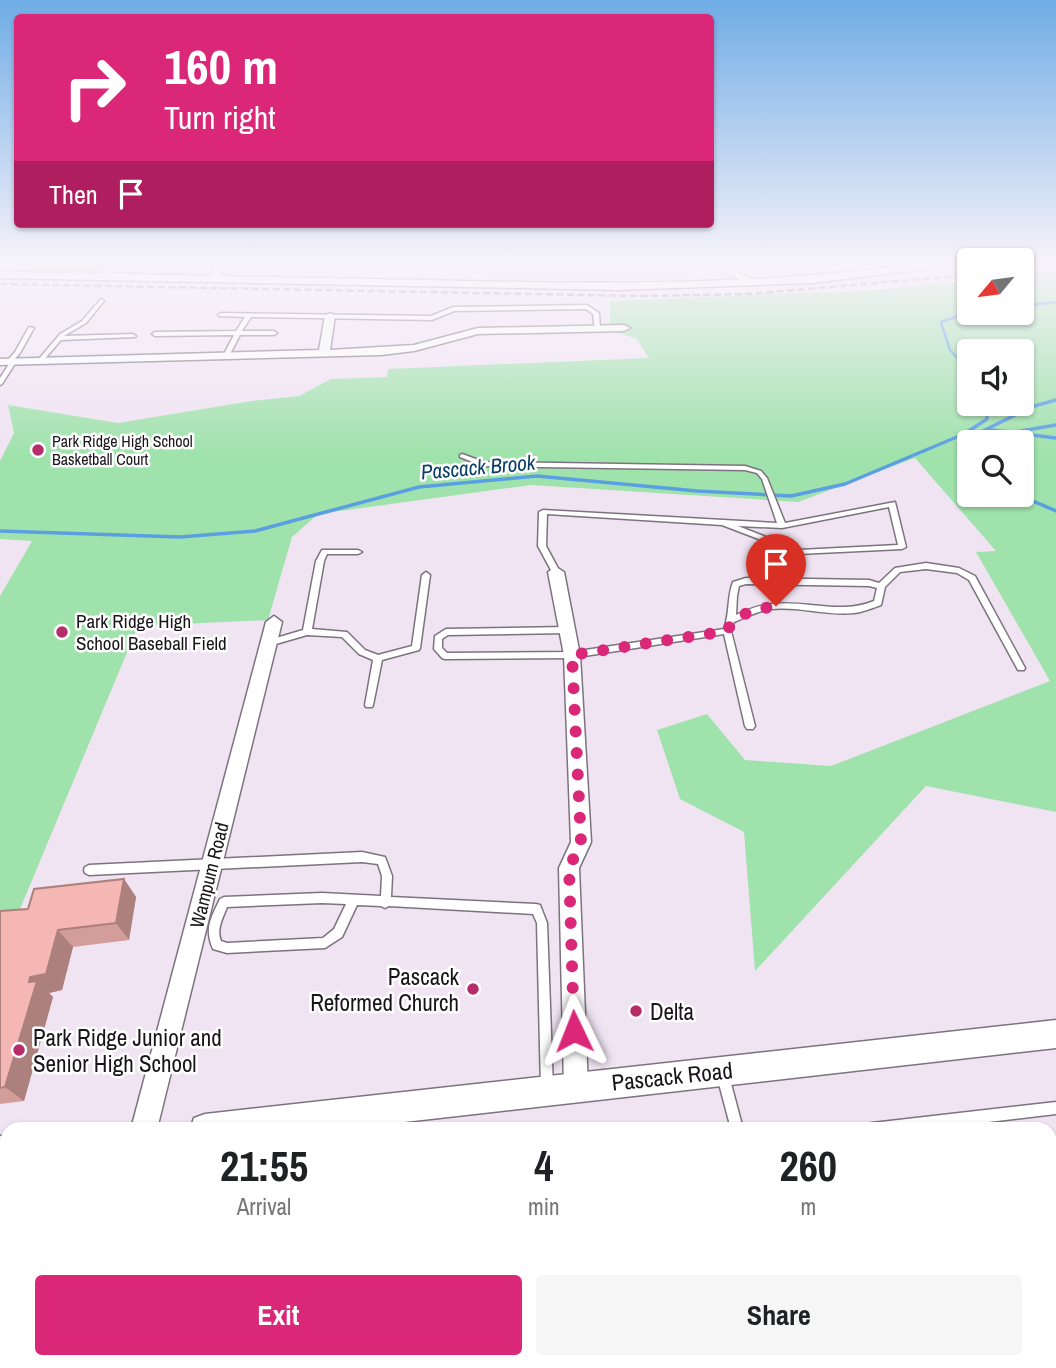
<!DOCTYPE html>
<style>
body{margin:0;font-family:"Archivo Narrow",sans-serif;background:#f6f6f6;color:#202124;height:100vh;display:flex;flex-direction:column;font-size:26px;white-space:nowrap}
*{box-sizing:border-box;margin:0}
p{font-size:23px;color:#757577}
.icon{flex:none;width:38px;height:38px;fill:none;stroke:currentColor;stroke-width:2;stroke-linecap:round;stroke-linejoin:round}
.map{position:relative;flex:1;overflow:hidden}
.details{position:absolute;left:0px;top:1122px;width:1057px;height:247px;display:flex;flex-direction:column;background:#fff;border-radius:21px 21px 0 0;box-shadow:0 2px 5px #0004}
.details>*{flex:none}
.banner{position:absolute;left:14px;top:14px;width:700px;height:214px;border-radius:7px;box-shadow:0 2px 5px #0004;background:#db2777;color:#fff;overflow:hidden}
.needle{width:46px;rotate:241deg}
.buttons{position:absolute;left:957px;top:248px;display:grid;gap:14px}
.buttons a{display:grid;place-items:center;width:77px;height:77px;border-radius:7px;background:#fff;box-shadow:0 2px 5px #0004;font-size:35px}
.pin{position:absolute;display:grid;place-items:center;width:60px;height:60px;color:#fff;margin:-72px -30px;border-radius:50% 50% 50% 0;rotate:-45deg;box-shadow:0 0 7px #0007}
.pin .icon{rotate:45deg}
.me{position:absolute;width:77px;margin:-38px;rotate:358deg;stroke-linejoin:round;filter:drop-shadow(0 0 5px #0008)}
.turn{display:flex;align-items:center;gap:24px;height:147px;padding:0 35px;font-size:32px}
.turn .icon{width:91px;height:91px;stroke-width:2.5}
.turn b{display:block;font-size:49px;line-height:60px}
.then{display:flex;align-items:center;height:66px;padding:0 35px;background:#0003;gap:14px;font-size:26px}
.eta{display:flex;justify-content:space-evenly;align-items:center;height:119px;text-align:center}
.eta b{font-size:42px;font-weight:800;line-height:49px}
.cta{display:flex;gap:14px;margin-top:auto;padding:14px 35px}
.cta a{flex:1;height:80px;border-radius:7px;background:#db2777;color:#fff;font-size:28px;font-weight:800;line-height:80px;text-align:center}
.cta a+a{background:#f6f6f6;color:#202124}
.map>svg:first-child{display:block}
</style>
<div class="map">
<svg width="1056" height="1368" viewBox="0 0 1056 1368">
<rect width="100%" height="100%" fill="#f0e4f3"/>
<path fill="#a0e2ac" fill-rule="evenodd" d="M1056,268V812L926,786L755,971L744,832L680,799L657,730L707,714L745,760L831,766L1050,681L976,552L996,551L915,458L798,502L531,485L318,514L292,537L268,620L138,626L15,921L0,925V596L32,541L0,539V461L14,433L8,405L118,423L251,401L299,396L331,379L387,377L388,369L649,358L637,339L610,330V301L876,290L969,280L970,313H1022V274ZM970,352H1022V404H970ZM970,443H1022V495H970Z"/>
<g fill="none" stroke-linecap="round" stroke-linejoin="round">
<g stroke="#5a9fe1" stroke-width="2.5">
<polyline points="1022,306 1056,302"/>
<polyline points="970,312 941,322 950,350 970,372"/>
</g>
<g stroke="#5a9fe1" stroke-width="3.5">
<polyline points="991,430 1056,438"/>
<polyline points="1021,431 1056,425"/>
<polyline points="967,439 1031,407 1056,400"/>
<polyline points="1019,495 1056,511"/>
<polyline points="0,531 180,537 255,531 419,487 537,476 697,491 791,496 845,484 964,434 987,419 987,404"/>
</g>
<g stroke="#7d727f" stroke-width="3">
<g id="service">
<polygon points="101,299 104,301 86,323 64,336 133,334 136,336 135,337 61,340 42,362 38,362 38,360 60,334 82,321"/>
<polygon points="587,305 599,313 600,330 595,329 593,314 586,309 454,311 432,320 251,317 242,331 274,331 277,333 274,335 240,335 229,356 226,358 223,356 234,335 155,336 152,334 155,332 236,331 245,317 219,316 218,315 221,313 431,316 453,307"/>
<polygon points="29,327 34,328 20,353 14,360 16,362 2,384 0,385 0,378 9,364 6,362 15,352"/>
<path d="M462,454L484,462L745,466L761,471L767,478L785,523L895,502L906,547L902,549L798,554L722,525L547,514L546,546L560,572L556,575L552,572L538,546L539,512L543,510L777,523L762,479L757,473L745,470L483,466L460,457V455ZM889,507L898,545L799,550L738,526L782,528Z"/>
<polygon points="322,550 358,550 362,552 358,554 327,554 324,561 312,629 347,632 365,650 378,655 412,646 422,575 426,572 430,575 420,648 419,650 382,660 373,705 372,707 366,707 365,705 373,660 359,654 342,637 307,635 269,646 265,643 266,641 303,630 316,561"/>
<path d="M926,563L959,568L975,576L1025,668L1024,670H1018L969,580L957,573L926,569L900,572L885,587L881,605C872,608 864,612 854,613C826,616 799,606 771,609C758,611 746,617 734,622L731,631L755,726L753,729H747L745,726L724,634L572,658L445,659L442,658L434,649L435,636L446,629L568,627L572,630L568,633L448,635L442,639V648L447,653L572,652L724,629C730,613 727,597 733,582L746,578L869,580L879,583L895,568ZM746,584L869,586L877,588L874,601C840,615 807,600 772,604C759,605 747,610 736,615L737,596L739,586Z"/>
<path d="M362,852L385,857L392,876L391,897L536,904L540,905L547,923L553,1088L551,1092L547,1094L543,1092L541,1088L537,923L533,914L389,906L385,908L381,906L357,905L342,937L325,948L227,953L213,949C204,928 211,918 220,899L224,897L322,893L381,896L382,876L378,864L362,862L89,875L85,873L84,870L85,867L89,865ZM322,903L346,904L334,929L323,938L227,943L221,941C216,929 223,918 227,907Z"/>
<polygon points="723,1070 727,1072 729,1076 743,1129 731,1129 717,1076 719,1072"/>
<polygon points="1056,1102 1056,1114 930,1129 866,1129 867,1124 872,1123"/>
<rect x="226" y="1362" width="14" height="6"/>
<rect x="313" y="1362" width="14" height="6"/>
<polygon points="788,1362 802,1362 804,1368 790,1368"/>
</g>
</g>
<g stroke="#7d727f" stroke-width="3">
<g id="minor">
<polygon points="106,263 116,263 106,280 98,280 97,278"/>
<polygon points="214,263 224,263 220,279 215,282 210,279"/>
<polygon points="705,263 717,263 760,283 751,285"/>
<polygon points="330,313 335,316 330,350 414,345 478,328 624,325 630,328 624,331 478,334 414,351 381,355 0,365 0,359 319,350 325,316"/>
<polygon points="556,567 564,572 580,655 591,842 579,868 588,1087 585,1096 576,1099 567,1096 564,1087 559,868 571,842 564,655 548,572"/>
<polygon points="274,616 282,622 157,1129 131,1129 266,622"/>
<polygon points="18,1362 48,1362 46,1368 16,1368"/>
<polygon points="523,1362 553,1362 554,1364 552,1368 520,1368"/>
</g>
</g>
<g stroke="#7d727f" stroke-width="3">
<g id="tertiary">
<path d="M918,263H946L940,267L813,283L620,290L0,278V272L4,271C143,275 283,277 422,280C588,284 754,287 918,263Z"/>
<polygon points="1056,1020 1056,1048 343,1129 190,1129 194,1118 205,1114"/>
<rect x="0" y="1136" width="7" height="32"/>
</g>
</g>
<use href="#service" fill="#fff" fill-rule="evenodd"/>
<use href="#minor" fill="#fff" fill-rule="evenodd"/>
<use href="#tertiary" fill="#fff" fill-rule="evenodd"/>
<g stroke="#8d858f" stroke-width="2.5" stroke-dasharray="7 3.5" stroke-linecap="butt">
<polyline points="1022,268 1056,263"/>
<polyline points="0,284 637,296 749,294 970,275"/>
</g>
</g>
<g fill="#d39d9a">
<polygon points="22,263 106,263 96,274 31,273 23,266"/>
<polygon points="124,879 136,897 129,940 73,947 62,990 49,993 53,997 24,1101 0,1104 0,911 28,909"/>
</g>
<g fill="#ac807d">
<polygon points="92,263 106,263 96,274"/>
<polygon points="124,879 136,897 129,940 116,923"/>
<polygon points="58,930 73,947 62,990 49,993 53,997 24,1101 5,1087 30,977"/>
</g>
<polygon fill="#f5b7b3" stroke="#ac807d" stroke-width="2" points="124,879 116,923 58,930 46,974 30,977 29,982 37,981 5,1087 0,1088 0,911 28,909 34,889"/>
<linearGradient id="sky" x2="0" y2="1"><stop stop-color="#6face5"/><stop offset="0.58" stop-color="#f8f3fa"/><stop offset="1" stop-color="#f8f3fa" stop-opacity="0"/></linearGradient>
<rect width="1056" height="454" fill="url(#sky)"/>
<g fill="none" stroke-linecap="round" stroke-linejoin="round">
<path stroke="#db2777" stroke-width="12" stroke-dasharray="0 21.6" d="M574,1031L569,868L581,842L572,655L727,631C736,613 757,609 776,606"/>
</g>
<g fill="#b62d6a" stroke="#fff" stroke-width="2.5">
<circle cx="38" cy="450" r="7"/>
<circle cx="62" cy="632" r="7"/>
<circle cx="473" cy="989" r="7"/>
<circle cx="636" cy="1011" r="7"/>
<circle cx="19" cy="1050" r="7"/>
</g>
<g text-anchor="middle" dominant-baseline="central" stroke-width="5" stroke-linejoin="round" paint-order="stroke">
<g font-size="16" fill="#191419" stroke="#fff" text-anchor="start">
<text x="52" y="441">Park Ridge High School<tspan x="52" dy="18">Basketball Court</tspan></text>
</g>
<g font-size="19" fill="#191419" stroke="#fff" text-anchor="start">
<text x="76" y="621">Park Ridge High<tspan x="76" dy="22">School Baseball Field</tspan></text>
</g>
<g font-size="19" fill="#191419" stroke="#fff">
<text transform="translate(209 875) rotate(-76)">Wampum Road</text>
</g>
<g font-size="21" font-style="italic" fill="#083d68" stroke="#fff">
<text transform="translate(478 467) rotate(-5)">Pascack Brook</text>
</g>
<g font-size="23" fill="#191419" stroke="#fff" text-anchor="start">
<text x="459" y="976" text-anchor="end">Pascack<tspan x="459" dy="26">Reformed Church</tspan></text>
<text x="650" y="1011">Delta</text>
<text x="33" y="1037">Park Ridge Junior and<tspan x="33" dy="26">Senior High School</tspan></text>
</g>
<g font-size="23" fill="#191419" stroke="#fff">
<text transform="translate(672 1076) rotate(-6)">Pascack Road</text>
</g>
</g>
</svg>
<div class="buttons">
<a><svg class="needle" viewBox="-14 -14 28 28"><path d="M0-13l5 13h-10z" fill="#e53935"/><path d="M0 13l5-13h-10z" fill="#757577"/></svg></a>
<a><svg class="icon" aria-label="sound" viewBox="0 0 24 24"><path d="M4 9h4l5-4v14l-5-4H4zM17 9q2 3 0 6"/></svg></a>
<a><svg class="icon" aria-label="search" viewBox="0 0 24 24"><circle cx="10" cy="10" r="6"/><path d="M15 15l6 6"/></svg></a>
</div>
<div class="pin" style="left:776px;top:606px;background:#d93025"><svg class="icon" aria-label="arrive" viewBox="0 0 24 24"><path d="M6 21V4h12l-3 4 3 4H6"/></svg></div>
<svg class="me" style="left:574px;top:1031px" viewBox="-20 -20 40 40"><path d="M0-17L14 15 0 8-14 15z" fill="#db2777" stroke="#fff" stroke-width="4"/></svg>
<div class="banner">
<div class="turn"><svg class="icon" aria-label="right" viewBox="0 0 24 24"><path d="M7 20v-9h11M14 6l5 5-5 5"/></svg><div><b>160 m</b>Turn right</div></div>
<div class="then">Then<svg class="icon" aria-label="arrive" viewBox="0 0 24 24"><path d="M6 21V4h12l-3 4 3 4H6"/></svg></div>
</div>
<section class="details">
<div class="eta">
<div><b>21:55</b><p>Arrival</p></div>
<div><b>4</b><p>min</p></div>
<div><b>260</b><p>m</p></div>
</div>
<div class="cta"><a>Exit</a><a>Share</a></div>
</section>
</div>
